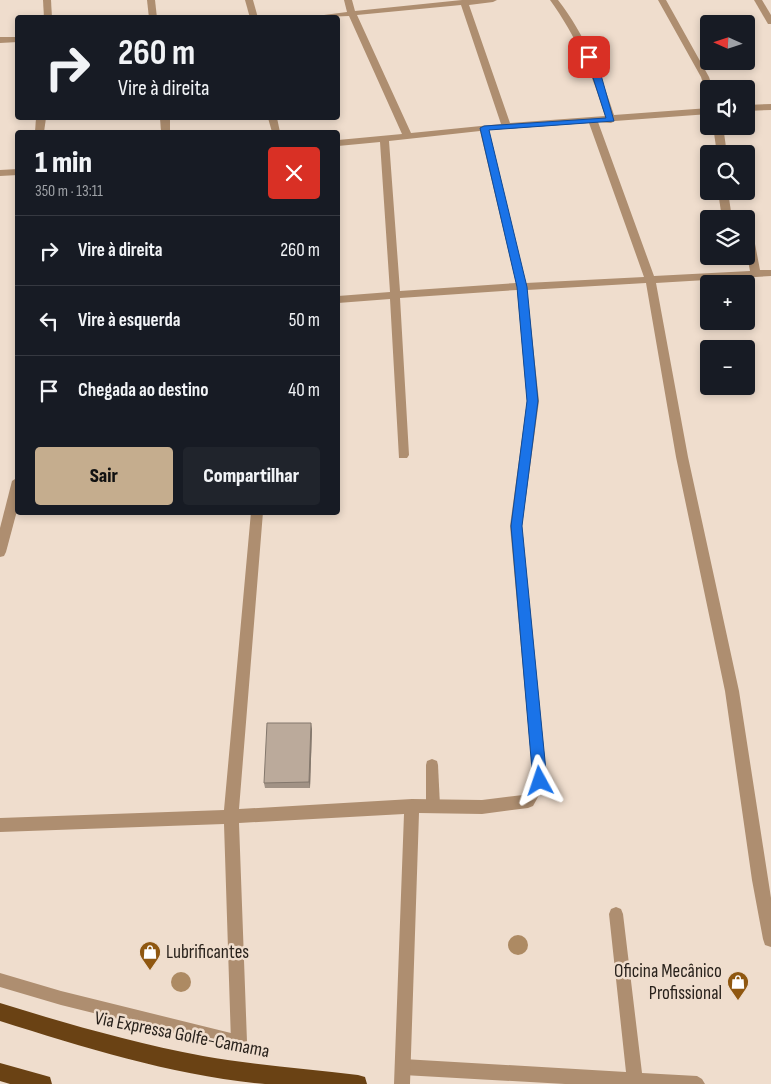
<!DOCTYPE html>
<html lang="pt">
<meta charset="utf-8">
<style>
body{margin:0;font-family:"Sofia Sans Condensed",sans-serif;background:#20242c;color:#f1f3f6;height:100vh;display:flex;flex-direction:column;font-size:19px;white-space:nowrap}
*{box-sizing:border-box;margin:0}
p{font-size:16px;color:#9ea1a6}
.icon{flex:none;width:28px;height:28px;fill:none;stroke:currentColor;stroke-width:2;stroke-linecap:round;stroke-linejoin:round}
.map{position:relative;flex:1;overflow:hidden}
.panel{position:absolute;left:15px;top:130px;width:325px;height:385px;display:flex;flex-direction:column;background:#171b24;border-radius:5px;box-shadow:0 2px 8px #0003}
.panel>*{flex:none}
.guide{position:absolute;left:15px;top:15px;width:325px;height:105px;border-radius:5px;box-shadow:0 2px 8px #0003;background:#171b24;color:#f1f3f6;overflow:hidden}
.needle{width:32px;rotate:273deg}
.controls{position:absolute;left:700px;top:15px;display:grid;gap:10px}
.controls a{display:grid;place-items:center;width:55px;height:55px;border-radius:5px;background:#171b24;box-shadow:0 2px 8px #0003;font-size:25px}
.pin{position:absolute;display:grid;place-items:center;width:42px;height:42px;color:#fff;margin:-21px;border-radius:10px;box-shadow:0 2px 8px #0006}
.me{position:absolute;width:55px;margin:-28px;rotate:355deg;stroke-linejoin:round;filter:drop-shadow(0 0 4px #0008)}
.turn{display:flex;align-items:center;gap:18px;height:105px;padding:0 20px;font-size:22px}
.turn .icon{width:65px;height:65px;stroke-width:2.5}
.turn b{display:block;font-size:35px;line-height:42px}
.round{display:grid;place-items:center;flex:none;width:52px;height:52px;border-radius:5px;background:#20242c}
.summary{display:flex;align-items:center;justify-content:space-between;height:85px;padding:0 20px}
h1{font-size:30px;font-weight:800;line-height:38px}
.button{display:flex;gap:10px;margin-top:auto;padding:10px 20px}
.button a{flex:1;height:58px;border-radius:5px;background:#c5ad8e;color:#111;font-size:20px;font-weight:800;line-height:58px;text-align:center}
.button a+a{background:#20242c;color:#f1f3f6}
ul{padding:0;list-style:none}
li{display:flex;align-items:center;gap:15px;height:70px;padding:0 20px;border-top:1px solid #363941}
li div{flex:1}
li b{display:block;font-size:19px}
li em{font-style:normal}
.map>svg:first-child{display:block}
</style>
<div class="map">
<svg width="771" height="1084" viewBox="0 0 771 1084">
<rect width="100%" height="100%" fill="#efddcd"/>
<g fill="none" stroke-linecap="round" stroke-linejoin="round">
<g fill="#ae8e70" fill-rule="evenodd">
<polygon points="432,759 437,761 438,765 440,806 438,810 433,812 428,810 426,806 426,765 427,761"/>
<polygon points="616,907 621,909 623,914 642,1073 697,1076 702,1079 705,1084 565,1084 403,1075 398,1072 395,1067 398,1062 403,1059 626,1072 609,914 611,909"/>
<polygon points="0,973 61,991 239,1035 244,1037 246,1042 244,1047 239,1049 61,1005 0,987"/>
</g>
<g fill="#ae8e70" fill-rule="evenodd">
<polygon points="43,0 51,0 52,18 44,18"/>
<polygon points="147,0 155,0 157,18 149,18"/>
<polygon points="245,0 253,0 258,18 250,18"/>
<path d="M344,0H352L355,11L462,0H497L493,2L469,5L510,123L605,116C592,73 576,36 550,0H558C585,35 601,74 614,115L709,108V114L615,121L611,123L598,122L654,276L750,271L746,250V237L755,244L760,270H771V276L656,283L688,457L739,691L771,898V947L765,945L763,939L752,880L725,691L676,457L646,283L527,290L539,401L522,526L547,781L533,806L528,808L482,814L419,813L410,1084H394L404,814L239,823L247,1042L245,1048L239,1050L233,1048L231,1042L224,824L0,832V818L224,810L251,512H263L239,809L412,799L482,800L523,795L533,780L510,526L527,401L517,290L400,298L409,455L407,458H399L390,299L338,303V296L390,292L380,142L338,146V140L402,134L349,16L301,18L347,12ZM461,5L501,124L411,133L357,15ZM589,123L644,277L526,283L489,130ZM480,131L516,283L400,291L389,141Z"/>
<polygon points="658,0 666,0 709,77 713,89 709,89 709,93 705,90 701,77"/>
<polygon points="754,0 762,0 771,15 771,24 768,24"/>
<polygon points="0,37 18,37 18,42 0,43"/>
<polygon points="771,104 771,110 746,111 746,105"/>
<polygon points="36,118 46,118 44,132 35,132"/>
<polygon points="160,118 170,118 170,132 161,132"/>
<polygon points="268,118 277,118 280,132 272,132"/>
<polygon points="713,126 723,126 727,154 717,154"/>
<polygon points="18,169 18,175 0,176 0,170"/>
<polygon points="718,191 728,191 732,219 722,219"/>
<polygon points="18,477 18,507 6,552 4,556 0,557 0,528 12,481"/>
</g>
<g fill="#6a4214" fill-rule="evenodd">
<path d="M0,1003C67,1024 134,1043 203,1056C254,1065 306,1069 358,1075L365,1077L367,1084C334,1084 299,1084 265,1084C175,1076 86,1048 0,1021Z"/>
<polygon points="0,1063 43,1075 50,1077 52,1084 10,1084 0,1081"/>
</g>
</g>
<g fill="#ad8a63">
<circle cx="518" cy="945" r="10"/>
<circle cx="181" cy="982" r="10"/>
</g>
<polygon fill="#a19285" points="312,729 310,788 265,788 264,783"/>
<polygon fill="#83776c" points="311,723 312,729 310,788 309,782"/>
<polygon fill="#bbaa9b" stroke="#83776c" points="267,723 311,723 309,782 264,783"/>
<polygon fill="#1a73e8" stroke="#114b97" points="586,56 592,56 601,75 614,121 489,130 527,287 538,401 522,526 547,781 545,785 540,787 535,785 533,781 511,526 527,401 517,287 480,128 484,126 606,118"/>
<defs>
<g id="shop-pin" transform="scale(1.125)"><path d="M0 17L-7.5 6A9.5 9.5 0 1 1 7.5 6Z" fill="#8f5710" stroke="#efddcd"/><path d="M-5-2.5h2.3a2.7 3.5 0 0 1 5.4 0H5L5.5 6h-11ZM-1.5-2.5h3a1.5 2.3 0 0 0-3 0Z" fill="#fff"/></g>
</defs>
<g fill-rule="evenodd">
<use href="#shop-pin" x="150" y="952"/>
<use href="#shop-pin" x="738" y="982"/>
</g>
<g text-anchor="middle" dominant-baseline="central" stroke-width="5" stroke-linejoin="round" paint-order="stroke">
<g font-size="19" fill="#29221c" stroke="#efddcd" text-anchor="start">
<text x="166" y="952">Lubrificantes</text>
<text x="722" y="971" text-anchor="end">Oficina Mecânico<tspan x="722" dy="22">Profissional</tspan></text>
</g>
<g font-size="19" fill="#29221c" stroke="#efddcd">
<text transform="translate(182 1035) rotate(11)">Via Expressa Golfe-Camama</text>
</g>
</g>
</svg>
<div class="controls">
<a><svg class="needle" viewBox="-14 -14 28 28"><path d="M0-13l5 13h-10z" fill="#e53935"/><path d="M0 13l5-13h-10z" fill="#9ea1a6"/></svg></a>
<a><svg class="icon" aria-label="sound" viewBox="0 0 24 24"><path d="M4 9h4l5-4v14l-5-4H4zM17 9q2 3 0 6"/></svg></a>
<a><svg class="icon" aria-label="search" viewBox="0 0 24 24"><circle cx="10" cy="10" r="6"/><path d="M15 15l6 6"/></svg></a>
<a><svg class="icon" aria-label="layers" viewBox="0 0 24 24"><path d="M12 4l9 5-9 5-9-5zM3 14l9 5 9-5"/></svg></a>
<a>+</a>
<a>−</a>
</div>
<div class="pin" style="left:589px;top:57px;background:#d93025"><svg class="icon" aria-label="arrive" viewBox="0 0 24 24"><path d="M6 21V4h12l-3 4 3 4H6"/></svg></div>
<svg class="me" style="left:540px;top:781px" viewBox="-20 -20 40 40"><path d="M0-17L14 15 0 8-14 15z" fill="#1a73e8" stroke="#fff" stroke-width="4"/></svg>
<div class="guide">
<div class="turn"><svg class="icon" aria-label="right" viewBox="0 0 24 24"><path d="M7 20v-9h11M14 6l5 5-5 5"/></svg><div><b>260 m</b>Vire à direita</div></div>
</div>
<section class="panel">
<div class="summary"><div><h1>1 min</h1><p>350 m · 13:11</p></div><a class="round" style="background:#d93025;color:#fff"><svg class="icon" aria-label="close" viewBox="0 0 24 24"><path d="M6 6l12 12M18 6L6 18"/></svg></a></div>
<ul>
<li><svg class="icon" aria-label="right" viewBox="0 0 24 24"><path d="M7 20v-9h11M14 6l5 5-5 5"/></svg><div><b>Vire à direita</b></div><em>260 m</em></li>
<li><svg class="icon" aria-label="left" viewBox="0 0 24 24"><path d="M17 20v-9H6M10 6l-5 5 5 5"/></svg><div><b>Vire à esquerda</b></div><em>50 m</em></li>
<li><svg class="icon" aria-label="arrive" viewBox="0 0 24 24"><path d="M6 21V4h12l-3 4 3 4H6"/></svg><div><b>Chegada ao destino</b></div><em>40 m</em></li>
</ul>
<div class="button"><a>Sair</a><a>Compartilhar</a></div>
</section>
</div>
